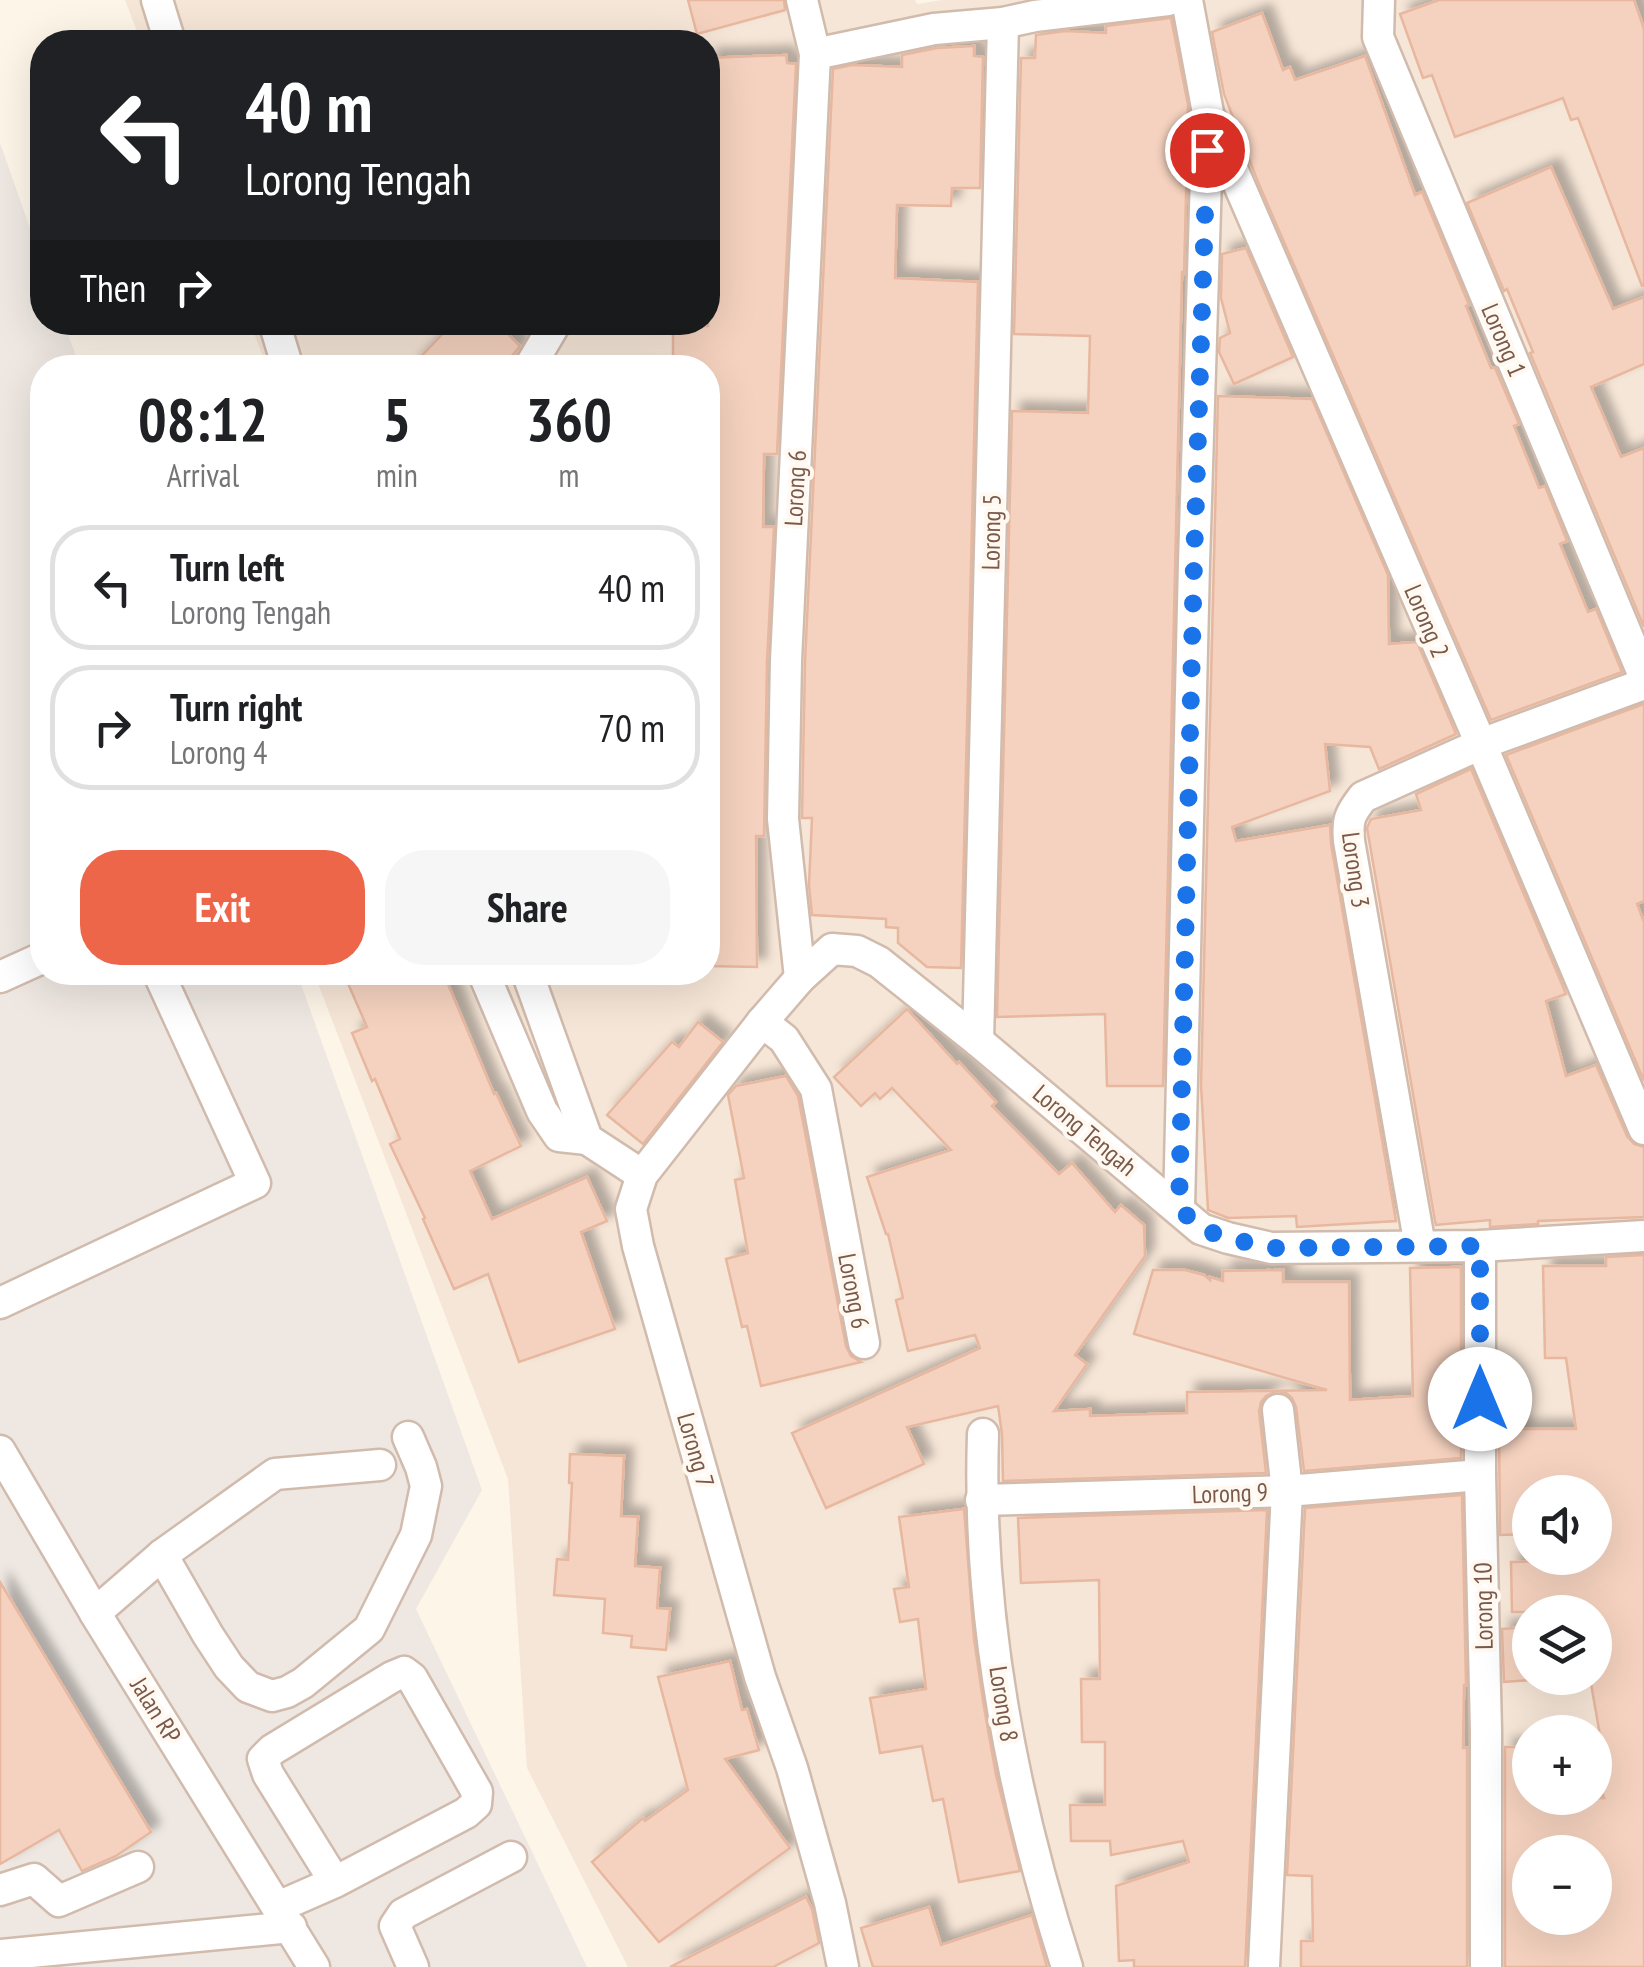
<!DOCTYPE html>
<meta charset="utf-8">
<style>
body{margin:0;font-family:"PT Sans Narrow",sans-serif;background:#f6f6f6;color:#202124;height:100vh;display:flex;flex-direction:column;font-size:38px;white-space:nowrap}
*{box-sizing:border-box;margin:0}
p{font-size:32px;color:#757577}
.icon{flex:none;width:55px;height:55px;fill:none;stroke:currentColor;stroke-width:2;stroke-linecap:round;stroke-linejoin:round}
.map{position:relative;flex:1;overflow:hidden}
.drawer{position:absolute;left:30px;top:355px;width:690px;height:630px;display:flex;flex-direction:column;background:#fff;border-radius:40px;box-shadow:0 10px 40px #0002}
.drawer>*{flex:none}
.guide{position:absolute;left:30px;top:30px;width:690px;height:305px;border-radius:40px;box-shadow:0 10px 40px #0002;background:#202124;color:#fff;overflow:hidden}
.fabs{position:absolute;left:1512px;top:1475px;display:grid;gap:20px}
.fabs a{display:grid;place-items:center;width:100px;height:100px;border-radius:50%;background:#fff;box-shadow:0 10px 40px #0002;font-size:50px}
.pin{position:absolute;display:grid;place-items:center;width:85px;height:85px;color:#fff;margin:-42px;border:5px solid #fff;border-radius:50%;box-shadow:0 2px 10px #0007}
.me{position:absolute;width:110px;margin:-55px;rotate:0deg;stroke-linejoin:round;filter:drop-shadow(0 0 8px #0008)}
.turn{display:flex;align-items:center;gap:35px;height:210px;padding:0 50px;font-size:45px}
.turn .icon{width:130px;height:130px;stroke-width:2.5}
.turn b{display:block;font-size:70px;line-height:85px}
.then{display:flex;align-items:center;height:95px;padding:0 50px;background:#0003;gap:20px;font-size:38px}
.eta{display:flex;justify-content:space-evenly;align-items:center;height:170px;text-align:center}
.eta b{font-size:60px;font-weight:700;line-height:70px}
.primary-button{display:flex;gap:20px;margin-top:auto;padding:20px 50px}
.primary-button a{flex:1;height:115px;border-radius:40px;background:#ed6649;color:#fff;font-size:40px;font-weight:700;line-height:115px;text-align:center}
.primary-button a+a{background:#f6f6f6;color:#202124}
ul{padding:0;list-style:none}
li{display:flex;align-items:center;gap:30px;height:125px;margin:0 20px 15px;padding:0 30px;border:5px solid #e0e0e0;border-radius:40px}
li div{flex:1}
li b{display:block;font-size:38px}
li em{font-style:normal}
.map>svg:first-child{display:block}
</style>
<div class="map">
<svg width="1644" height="1967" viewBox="0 0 1644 1967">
<defs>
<filter id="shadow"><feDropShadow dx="9" dy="-9" stdDeviation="5" flood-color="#0004"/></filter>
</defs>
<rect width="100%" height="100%" fill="#fef5e9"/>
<path fill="#f6e6d7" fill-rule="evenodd" d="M125,0H915L917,4L942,0H1644V1967H628L527,1768L508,1479L314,973L708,972V368L267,367L250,323L708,322V42H141ZM1530,1492H1595V1558H1530ZM1530,1612H1595V1678H1530ZM1530,1732H1595V1798H1530ZM1530,1852H1595V1918H1530Z"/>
<polygon fill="#efe8e2" points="0,143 42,262 42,322 64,323 80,367 42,368 42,972 297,973 482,1490 416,1609 587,1967 0,1967"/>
<g fill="#f5d2bf" stroke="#e8b79f" stroke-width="2.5" fill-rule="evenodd" filter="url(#shadow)">
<polygon points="688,0 784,0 785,10 697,34"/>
<polygon points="1439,0 1634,0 1644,29 1644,286 1642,286 1578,118 1571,120 1563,98 1455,137 1432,75 1423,78 1400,14"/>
<polygon points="1262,13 1283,70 1290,67 1295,80 1365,56 1415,195 1422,192 1469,305 1466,306 1491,368 1495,368 1519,424 1514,426 1539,488 1545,486 1567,541 1560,544 1588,612 1596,609 1622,672 1491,720 1258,182 1224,94 1212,32"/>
<polygon points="1171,18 1188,105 1187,157 1184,275 1182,271 1163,1086 1107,1086 1105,1014 997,1017 1012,411 1088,413 1090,336 1014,334 1021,58 1035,58 1036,35 1065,31 1106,33 1106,26"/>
<polygon points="974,46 974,56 983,57 980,188 952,188 951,206 897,205 895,278 978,282 961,968 927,967 898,943 898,928 886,927 886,919 812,915 809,885 812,818 802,818 805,662 833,69 852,65 902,67 902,55 937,48"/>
<polygon points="786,55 787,63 796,64 777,454 764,454 763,527 774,527 767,661 764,836 756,836 757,967 708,966 708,368 673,368 673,326 708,326 708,58"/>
<polygon points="1551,167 1613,309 1644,297 1644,364 1591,387 1621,457 1644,448 1644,627 1530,353 1533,352 1507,289 1504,291 1467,203"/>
<polygon points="1246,248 1293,357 1234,384 1219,352 1220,338 1230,333 1221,298 1222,254"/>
<polygon points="454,322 496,322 520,346 502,368 410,368"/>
<polygon points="1218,396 1312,399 1388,575 1389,644 1417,642 1456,734 1379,769 1370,747 1325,744 1330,791 1232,827 1236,841 1330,825 1331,844 1396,1221 1297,1227 1296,1216 1228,1218 1208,1210 1201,1085"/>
<polygon points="1644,704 1644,901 1637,904 1644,922 1644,1081 1506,755"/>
<polygon points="1471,769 1566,994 1546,1001 1566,1076 1596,1065 1627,1136 1634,1144 1644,1147 1644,1217 1538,1221 1538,1224 1490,1227 1490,1220 1436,1225 1435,1221 1367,828 1371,819 1421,810 1416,794"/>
<polygon points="343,972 443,972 494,1094 496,1093 521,1146 470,1171 492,1219 587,1177 607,1221 581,1232 615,1329 519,1362 488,1274 454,1289 423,1219 425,1218 390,1144 400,1139 375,1079 372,1081 352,1033 367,1027"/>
<polygon points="907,1009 957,1064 959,1062 996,1102 992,1106 1059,1174 1072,1163 1115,1212 1121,1205 1144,1225 1145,1256 1075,1355 1087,1364 1054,1411 1090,1409 1090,1416 1187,1413 1187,1392 1327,1390 1134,1334 1153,1270 1185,1270 1204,1275 1210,1280 1210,1277 1223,1281 1223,1271 1283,1270 1283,1282 1349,1282 1350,1400 1413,1396 1410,1268 1461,1267 1461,1458 1304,1471 1296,1407 1292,1398 1286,1393 1277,1391 1266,1396 1261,1402 1259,1411 1266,1473 1003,1481 1002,1434 998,1406 907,1427 924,1464 826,1508 792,1433 980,1348 975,1335 908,1351 896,1300 903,1298 888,1234 886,1234 867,1177 951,1150 892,1088 880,1099 875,1093 861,1106 834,1077"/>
<polygon points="698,1022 723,1042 643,1144 607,1115 672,1042 679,1047"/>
<polygon points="786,1076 798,1096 846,1346 851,1356 861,1362 761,1386 747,1326 742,1327 726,1259 748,1253 735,1180 744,1178 728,1095 736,1086"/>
<path d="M1644,1255V1967H1505V1747H1530V1798H1604L1600,1783L1608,1781L1590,1678H1595V1661L1602,1660L1595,1612H1512L1511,1562L1595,1560V1490L1530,1489V1534L1500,1535L1499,1429H1576L1566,1358H1545L1543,1266H1606V1257ZM1530,1852H1595V1918H1530Z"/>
<polygon points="570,1454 624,1456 621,1516 638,1517 635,1566 660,1568 657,1608 670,1609 666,1650 631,1647 632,1636 603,1633 605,1599 554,1595 557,1559 568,1560 572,1483 569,1483"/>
<polygon points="1462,1495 1466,1685 1464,1685 1463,1748 1467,1748 1467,1967 1301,1967 1301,1941 1313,1941 1312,1876 1287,1875 1305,1508"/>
<polygon points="964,1509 974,1639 984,1707 996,1775 1020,1871 959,1882 943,1799 933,1801 922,1746 880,1753 870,1698 926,1689 918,1619 900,1622 894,1589 909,1587 899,1517"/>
<polygon points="1267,1510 1245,1967 1134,1967 1134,1960 1119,1961 1116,1886 1189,1862 1183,1841 1111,1855 1110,1841 1071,1841 1070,1805 1105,1805 1105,1742 1082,1742 1081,1679 1100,1679 1099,1580 1021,1583 1018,1518"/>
<polygon points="0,1582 151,1832 116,1856 82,1871 59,1830 0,1864"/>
<polygon points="1530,1627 1530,1680 1504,1682 1502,1629"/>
<polygon points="730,1661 742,1710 747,1709 759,1750 725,1759 790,1848 659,1942 592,1862 643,1818 645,1821 688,1790 658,1677"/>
<polygon points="806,1897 812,1909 819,1943 773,1967 670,1967"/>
<polygon points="929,1907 941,1945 1032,1915 1047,1967 873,1967 861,1928"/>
</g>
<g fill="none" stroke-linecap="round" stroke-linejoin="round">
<g stroke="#d1bbad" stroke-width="35">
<g id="minor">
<polyline points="157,0 170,42"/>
<polyline points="1379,0 1378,37 1644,676"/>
<polyline points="815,54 934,29 1003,23 1035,16 1168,0"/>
<polyline points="1211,120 1481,744 1644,1129"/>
<polyline points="274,322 288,368"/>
<polyline points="529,368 556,322"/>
<polyline points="483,972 542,1111 559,1136 587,1139"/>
<polyline points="527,972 587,1139 642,1175"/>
<polyline points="0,977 42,958"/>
<polyline points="800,978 783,819 786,661 815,54 802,0"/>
<polyline points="762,1022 784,1039 816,1089 864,1343"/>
<polyline points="978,1041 1003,23"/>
<polyline points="1179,1208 1194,563 1208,113 1187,0"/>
<path d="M1420,1246L1349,841C1347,819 1350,814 1363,797L1481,744L1644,684"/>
<polyline points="1480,1246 1480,1475 1486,1731 1486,1967"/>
<polyline points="0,1303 255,1183 158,972"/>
<path d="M983,1434C977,1614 1012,1796 1067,1967"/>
<polyline points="0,1451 95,1613 314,1967"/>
<polyline points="981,1500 1287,1491 1480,1475"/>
<polyline points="162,1555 208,1635 229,1667 248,1687 272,1696 287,1692 303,1683 369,1629 416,1535 426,1486 421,1467 408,1437"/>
<polyline points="95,1613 162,1555 275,1474 380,1465"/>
<polyline points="0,1890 34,1879 59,1901 138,1867"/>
<polyline points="278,1907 335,1882 466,1813 476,1804 477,1792 412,1678 404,1672 392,1677 272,1750 263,1759 268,1774 335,1882"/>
<polyline points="0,1955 291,1927"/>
<polyline points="413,1967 395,1926 403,1914 511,1857"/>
<polyline points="843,1967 830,1903 792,1768 760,1677 638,1246 631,1209 642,1175 762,1022 800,978 832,949 857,951 879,962 978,1041 1201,1229 1228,1238 1271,1248 1480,1246 1644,1236"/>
<polyline points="1264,1967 1287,1491 1278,1410"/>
</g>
</g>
<use href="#minor" stroke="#fff" stroke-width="30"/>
</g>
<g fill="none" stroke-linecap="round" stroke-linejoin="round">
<polyline stroke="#1a73e8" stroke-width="18" stroke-dasharray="0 32.4" points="1207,150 1194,562 1179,1208 1201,1229 1228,1238 1271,1248 1480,1246 1480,1399"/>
</g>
<g text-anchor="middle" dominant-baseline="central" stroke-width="8" stroke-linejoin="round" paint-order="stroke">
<g font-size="25" fill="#7a594a" stroke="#fff9f1">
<text transform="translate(1504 340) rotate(67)">Lorong 1</text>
<text transform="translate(795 488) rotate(-87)">Lorong 6</text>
<text transform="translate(991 532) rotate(-89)">Lorong 5</text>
<text transform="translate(1427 621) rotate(67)">Lorong 2</text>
<text transform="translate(1356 870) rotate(82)">Lorong 3</text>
<text transform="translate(1085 1130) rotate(40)">Lorong Tengah</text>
<text transform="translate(854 1291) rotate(79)">Lorong 6</text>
<text transform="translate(696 1450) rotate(74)">Lorong 7</text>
<text transform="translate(1230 1493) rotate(-2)">Lorong 9</text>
<text transform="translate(1483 1606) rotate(-91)">Lorong 10</text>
<text transform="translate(1004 1704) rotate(81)">Lorong 8</text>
<text transform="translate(156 1710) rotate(58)">Jalan RP</text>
</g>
</g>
</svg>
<div class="fabs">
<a><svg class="icon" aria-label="sound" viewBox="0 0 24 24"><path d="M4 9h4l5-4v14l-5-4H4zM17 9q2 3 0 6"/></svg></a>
<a><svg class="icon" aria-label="layers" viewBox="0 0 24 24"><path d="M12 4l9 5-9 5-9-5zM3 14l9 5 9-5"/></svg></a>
<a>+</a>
<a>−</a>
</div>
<div class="pin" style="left:1207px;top:150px;background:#d93025"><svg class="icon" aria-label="arrive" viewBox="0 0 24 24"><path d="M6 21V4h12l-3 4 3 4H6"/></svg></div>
<svg class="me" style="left:1480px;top:1399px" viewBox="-20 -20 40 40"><circle r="19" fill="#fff"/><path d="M0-13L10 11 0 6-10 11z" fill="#1a73e8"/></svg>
<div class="guide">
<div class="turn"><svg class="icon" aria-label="left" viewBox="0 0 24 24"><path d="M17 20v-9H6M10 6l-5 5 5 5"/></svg><div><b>40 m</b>Lorong Tengah</div></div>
<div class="then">Then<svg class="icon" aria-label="right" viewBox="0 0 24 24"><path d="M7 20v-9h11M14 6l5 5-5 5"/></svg></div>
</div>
<section class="drawer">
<div class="eta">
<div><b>08:12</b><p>Arrival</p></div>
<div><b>5</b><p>min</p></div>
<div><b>360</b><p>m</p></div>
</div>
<ul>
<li><svg class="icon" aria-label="left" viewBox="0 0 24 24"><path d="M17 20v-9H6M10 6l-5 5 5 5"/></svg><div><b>Turn left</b><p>Lorong Tengah</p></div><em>40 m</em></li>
<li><svg class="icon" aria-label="right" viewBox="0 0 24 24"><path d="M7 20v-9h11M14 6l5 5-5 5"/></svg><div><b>Turn right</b><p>Lorong 4</p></div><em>70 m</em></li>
</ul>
<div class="primary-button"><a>Exit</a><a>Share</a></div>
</section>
</div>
